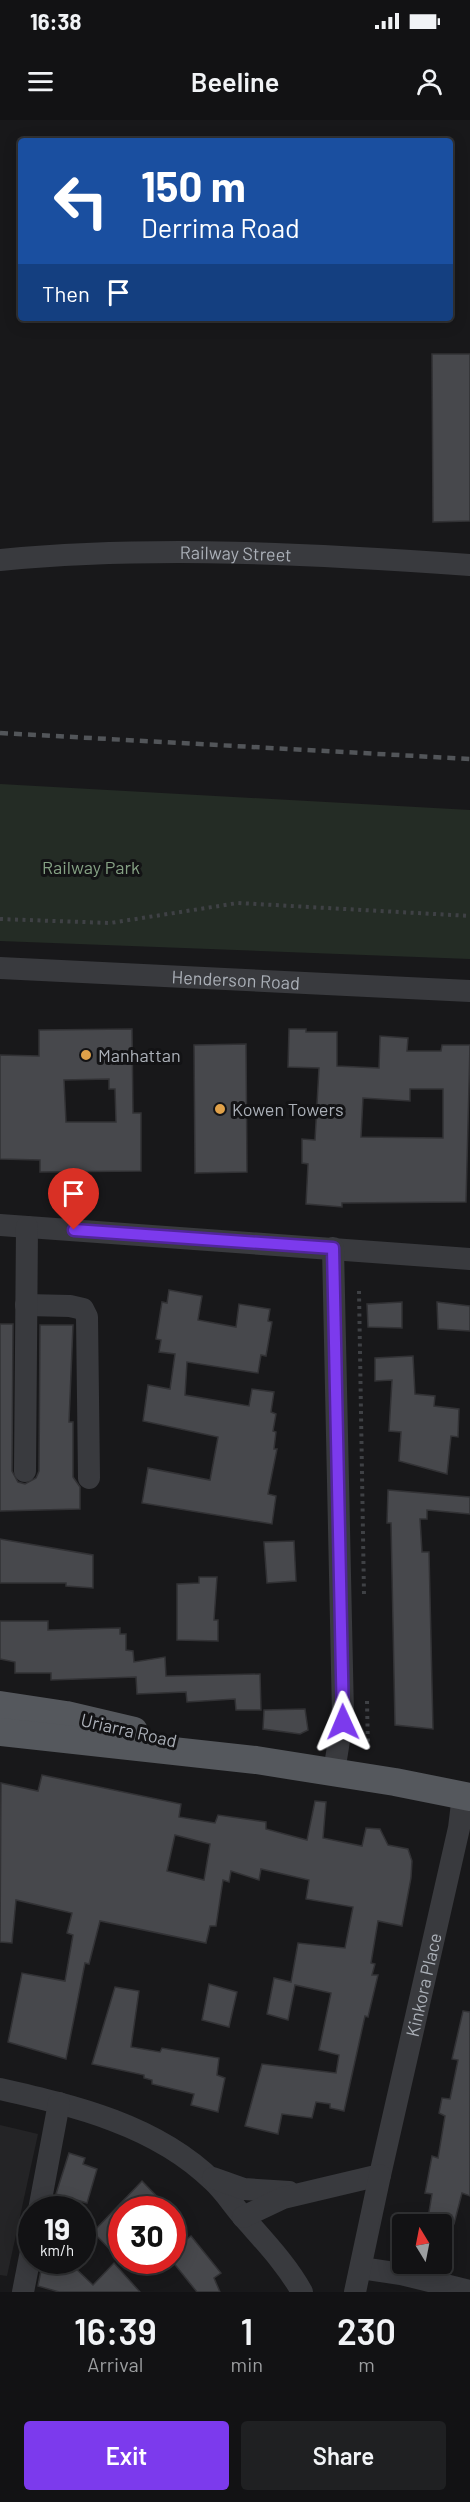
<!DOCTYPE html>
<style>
body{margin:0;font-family:Barlow,sans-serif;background:#1f2022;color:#f1f3f6;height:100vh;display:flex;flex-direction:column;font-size:22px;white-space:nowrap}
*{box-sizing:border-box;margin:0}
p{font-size:20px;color:#9c9ea0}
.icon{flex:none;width:33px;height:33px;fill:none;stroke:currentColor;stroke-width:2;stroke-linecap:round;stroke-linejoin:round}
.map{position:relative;height:2172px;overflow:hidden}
.sheet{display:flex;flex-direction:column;background:#121214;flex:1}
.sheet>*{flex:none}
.guide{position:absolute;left:18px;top:18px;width:435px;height:183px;border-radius:6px;box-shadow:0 3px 15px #0003,0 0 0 2px #313234;background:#1a4fa0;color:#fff;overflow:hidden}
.needle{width:39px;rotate:350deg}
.buttons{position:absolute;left:392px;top:2094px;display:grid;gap:12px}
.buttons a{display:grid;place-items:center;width:60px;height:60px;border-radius:6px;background:#121214;box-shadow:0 3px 15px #0003,0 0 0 2px #313234;font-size:30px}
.speed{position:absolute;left:18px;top:2076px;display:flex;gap:12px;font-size:30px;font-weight:700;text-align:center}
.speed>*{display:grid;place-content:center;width:78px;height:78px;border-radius:50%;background:#121214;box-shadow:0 3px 15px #0003,0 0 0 2px #313234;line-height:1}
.speed small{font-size:15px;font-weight:400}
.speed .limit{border:9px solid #d22;background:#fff;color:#111}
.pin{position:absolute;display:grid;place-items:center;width:51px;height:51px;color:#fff;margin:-62px -26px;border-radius:50% 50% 50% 0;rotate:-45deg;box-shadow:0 0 6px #0007}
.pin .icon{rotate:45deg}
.me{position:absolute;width:66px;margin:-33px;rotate:359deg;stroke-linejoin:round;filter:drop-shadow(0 0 4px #0008)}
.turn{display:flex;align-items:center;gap:21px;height:126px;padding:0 24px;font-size:27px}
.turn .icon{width:78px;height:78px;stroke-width:2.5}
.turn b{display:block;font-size:42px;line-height:51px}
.then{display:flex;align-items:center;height:57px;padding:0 24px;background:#0003;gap:12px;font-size:22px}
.eta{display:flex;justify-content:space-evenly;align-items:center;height:102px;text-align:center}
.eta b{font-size:36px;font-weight:600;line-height:42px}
.action{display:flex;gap:12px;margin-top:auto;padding:12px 24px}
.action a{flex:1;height:69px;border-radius:6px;background:#7c3aed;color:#fff;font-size:24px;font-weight:600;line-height:69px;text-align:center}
.action a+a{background:#1f2022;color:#f1f3f6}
.status{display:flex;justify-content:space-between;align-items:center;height:42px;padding:0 30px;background:#121214;direction:ltr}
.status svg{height:16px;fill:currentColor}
header{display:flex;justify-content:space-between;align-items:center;height:78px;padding:0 24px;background:#121214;font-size:27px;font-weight:600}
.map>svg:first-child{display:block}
</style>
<div class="status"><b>16:38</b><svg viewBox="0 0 49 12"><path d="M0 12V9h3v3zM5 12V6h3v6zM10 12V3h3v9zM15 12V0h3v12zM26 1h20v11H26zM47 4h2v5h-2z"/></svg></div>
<header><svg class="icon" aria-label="menu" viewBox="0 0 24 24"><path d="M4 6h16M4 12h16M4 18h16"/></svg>Beeline<svg class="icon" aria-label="person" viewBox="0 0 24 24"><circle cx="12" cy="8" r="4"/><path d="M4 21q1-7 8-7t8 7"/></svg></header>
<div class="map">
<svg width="470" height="2172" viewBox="0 0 470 2172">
<rect width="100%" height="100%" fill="#18181a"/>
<polygon fill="#242426" points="0,2005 38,2014 7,2156 0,2155"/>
<polygon fill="#242c25" points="0,664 470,690 470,839 0,821"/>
<g fill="#47484c" stroke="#323235" stroke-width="1.5" fill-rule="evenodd">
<polygon points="432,234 470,234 470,401 433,402"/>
<path d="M132,909L133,993H141V1051L40,1052V1040L0,1039V935L39,936V910ZM109,959V969H115L116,1002H66L64,960Z"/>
<path d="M289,909H306V912H337V946L379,948L380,916L408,918L407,931H441L442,925H470L466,1082L342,1083V1087L306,1084L308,1044L302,1043V1019L315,1020L319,948L288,947ZM410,969H443V1018L361,1017L363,978L410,981Z"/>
<polygon points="246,924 247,1052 195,1053 194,925"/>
<polygon points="169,1170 202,1176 198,1200 236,1207 239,1184 270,1189 268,1201 272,1202 266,1236 261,1235 258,1253 187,1242 185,1275 249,1286 252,1269 274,1272 271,1292 276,1294 273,1311 276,1312 274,1329 277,1329 268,1374 276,1376 272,1404 142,1383 148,1348 210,1360 218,1317 143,1301 148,1265 170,1269 175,1234 159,1232 161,1220 156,1219 162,1182 167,1183"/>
<polygon points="402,1182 402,1208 368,1207 367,1184"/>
<polygon points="437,1182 470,1186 470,1211 438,1209"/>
<polygon points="0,1204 13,1204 12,1351 18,1362 25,1364 36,1358 39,1351 40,1205 73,1205 69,1302 73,1302 73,1357 80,1367 80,1389 0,1391"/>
<polygon points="413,1236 415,1274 435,1276 434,1286 459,1289 458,1317 451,1316 447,1354 399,1341 401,1312 389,1311 392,1260 375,1261 375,1238"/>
<polygon points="388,1370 470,1377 470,1394 427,1390 427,1399 420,1399 422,1432 429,1432 433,1609 395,1605 391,1403 387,1403"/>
<polygon points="0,1419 93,1435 93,1468 66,1466 66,1463 0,1463"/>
<polygon points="294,1421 296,1461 267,1463 264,1422"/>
<polygon points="199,1457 217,1457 214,1500 218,1500 218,1521 177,1520 177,1464 199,1463"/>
<polygon points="0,1501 48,1501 48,1510 120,1508 120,1514 126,1514 126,1530 133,1531 134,1542 165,1537 166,1556 260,1554 261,1590 236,1590 235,1579 187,1582 186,1572 137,1574 136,1557 51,1560 51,1553 15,1553 15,1542 0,1539"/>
<polygon points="305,1589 308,1610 300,1614 263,1609 264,1590"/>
<path d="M42,1655L181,1684L179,1697L215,1703L218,1695L266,1702V1709L307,1720L315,1681L326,1682L323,1718L362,1726L366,1708L380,1709L388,1725L408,1729L412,1741L411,1758L402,1806L378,1801L371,1843L375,1844L372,1855H378L368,1897L365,1896L344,1991L330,1988V1984L316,1982L312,1998L282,1994L278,2014L245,2006L262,1944L336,1953L339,1935L319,1930L331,1873L295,1865L288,1900L267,1894L274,1858L291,1862L298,1823L345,1828L353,1787L306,1779L309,1760L261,1749L259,1760L231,1751L229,1762L223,1760L216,1806H210L206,1823L100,1801L89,1844L85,1843L66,1939L8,1922L22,1853L65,1861L73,1815L67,1813L72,1793L16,1780L12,1823L0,1822L1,1663L38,1671ZM175,1715L210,1724L204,1760L167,1751Z"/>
<polygon points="209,1864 237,1872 229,1907 202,1900"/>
<polygon points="115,1867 139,1871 131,1927 160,1932 162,1928 219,1938 217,1955 225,1958 218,1992 191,1985 194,1974 152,1964 152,1960 144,1958 144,1955 92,1944"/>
<polygon points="463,1891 470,1892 470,2076 462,2073 454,2104 427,2104 432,2074 425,2073 432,2036 438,2038 445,1996 439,1993 442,1978 450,1979 458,1940 452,1939"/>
<polygon points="69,2033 85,2038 83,2044 97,2049 87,2083 56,2074"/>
<polygon points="142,2061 170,2090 122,2090 122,2142 93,2112"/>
<polygon points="191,2116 221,2153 214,2158 220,2172 197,2172 172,2141 172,2130"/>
<polygon points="43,2140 71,2140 70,2143 93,2165 114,2143 140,2172 59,2172 38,2166"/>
</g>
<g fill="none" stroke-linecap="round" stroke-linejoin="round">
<g stroke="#3f4145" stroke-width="4" stroke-dasharray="3 4.5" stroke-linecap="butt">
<polyline points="0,799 110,803 238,783 470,796"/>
<polyline points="359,1171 364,1475"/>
<polyline points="367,1581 368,1632"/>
</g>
<g stroke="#393a3e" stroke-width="22">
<path id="s1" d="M0,440C157,425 313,434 470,445"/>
<path id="s2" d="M0,848L470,871"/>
<polyline points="0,1105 470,1139"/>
<polyline points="333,1128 343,1595 334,1652"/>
<polyline points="26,1185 70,1186 83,1189 87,1197 89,1358"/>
<polyline points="25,1351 27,1107"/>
<path d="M0,1969C75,1986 156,2005 213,2061C225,2072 234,2087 245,2099C266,2123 287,2145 302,2172"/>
<polyline points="213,2058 244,2069 289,2072"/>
<polyline points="39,2090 59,1983"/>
<path id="s3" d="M243,2097L283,2078L380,2055L459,1708L463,1675"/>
<polyline points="361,2148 401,2154 470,2171"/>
<polyline points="23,2172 32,2126"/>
<polyline points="355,2172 380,2055"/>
</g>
<g stroke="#55585d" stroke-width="28">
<polyline points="0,1585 66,1595 134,1611"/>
<polyline points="0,1612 256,1640 395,1662 470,1677"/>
</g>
<polyline stroke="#525559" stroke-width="4.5" stroke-dasharray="8 6" stroke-linecap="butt" points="0,613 470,639"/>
</g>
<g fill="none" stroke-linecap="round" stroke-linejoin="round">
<g stroke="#51269a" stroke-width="15">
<polyline id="route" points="74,1110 333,1128 343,1602"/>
</g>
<use href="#route" stroke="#7c3aed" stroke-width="10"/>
</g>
<g fill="#e0a149" stroke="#131315" stroke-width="2">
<circle cx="86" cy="935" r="6"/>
<circle cx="220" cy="989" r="6"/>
</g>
<g text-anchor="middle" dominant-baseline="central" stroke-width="6" stroke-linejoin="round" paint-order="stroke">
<g font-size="18" fill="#abb0b8" stroke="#131315">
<text stroke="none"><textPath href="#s1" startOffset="236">Railway Street</textPath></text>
<text stroke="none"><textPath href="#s2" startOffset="236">Henderson Road</textPath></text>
<text transform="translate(129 1610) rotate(13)">Uriarra Road</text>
<text stroke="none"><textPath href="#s3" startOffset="339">Kinkora Place</textPath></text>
</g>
<g font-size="18" fill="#85a184" stroke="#131315">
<text x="91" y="747">Railway Park</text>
</g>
<g font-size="18" fill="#abb0b8" stroke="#131315" text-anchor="start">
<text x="98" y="935">Manhattan</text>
<text x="232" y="989">Kowen Towers</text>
</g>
</g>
</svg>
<div class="buttons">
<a><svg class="needle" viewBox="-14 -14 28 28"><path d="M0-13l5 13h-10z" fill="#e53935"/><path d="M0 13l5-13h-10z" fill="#9c9ea0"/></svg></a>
</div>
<div class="speed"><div>19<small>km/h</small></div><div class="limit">30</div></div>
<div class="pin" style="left:74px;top:1110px;background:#d93025"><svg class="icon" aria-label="arrive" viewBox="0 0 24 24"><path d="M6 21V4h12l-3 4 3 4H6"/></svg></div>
<svg class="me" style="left:343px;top:1602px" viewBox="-20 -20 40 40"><path d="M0-17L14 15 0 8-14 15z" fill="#7c3aed" stroke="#fff" stroke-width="4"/></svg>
<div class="guide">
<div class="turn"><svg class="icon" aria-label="left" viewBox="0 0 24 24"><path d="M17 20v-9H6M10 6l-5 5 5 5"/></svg><div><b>150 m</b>Derrima Road</div></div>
<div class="then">Then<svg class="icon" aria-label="arrive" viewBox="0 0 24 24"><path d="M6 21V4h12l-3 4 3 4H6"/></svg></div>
</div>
</div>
<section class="sheet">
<div class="eta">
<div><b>16:39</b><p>Arrival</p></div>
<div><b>1</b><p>min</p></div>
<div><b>230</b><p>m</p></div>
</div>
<div class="action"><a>Exit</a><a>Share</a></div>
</section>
